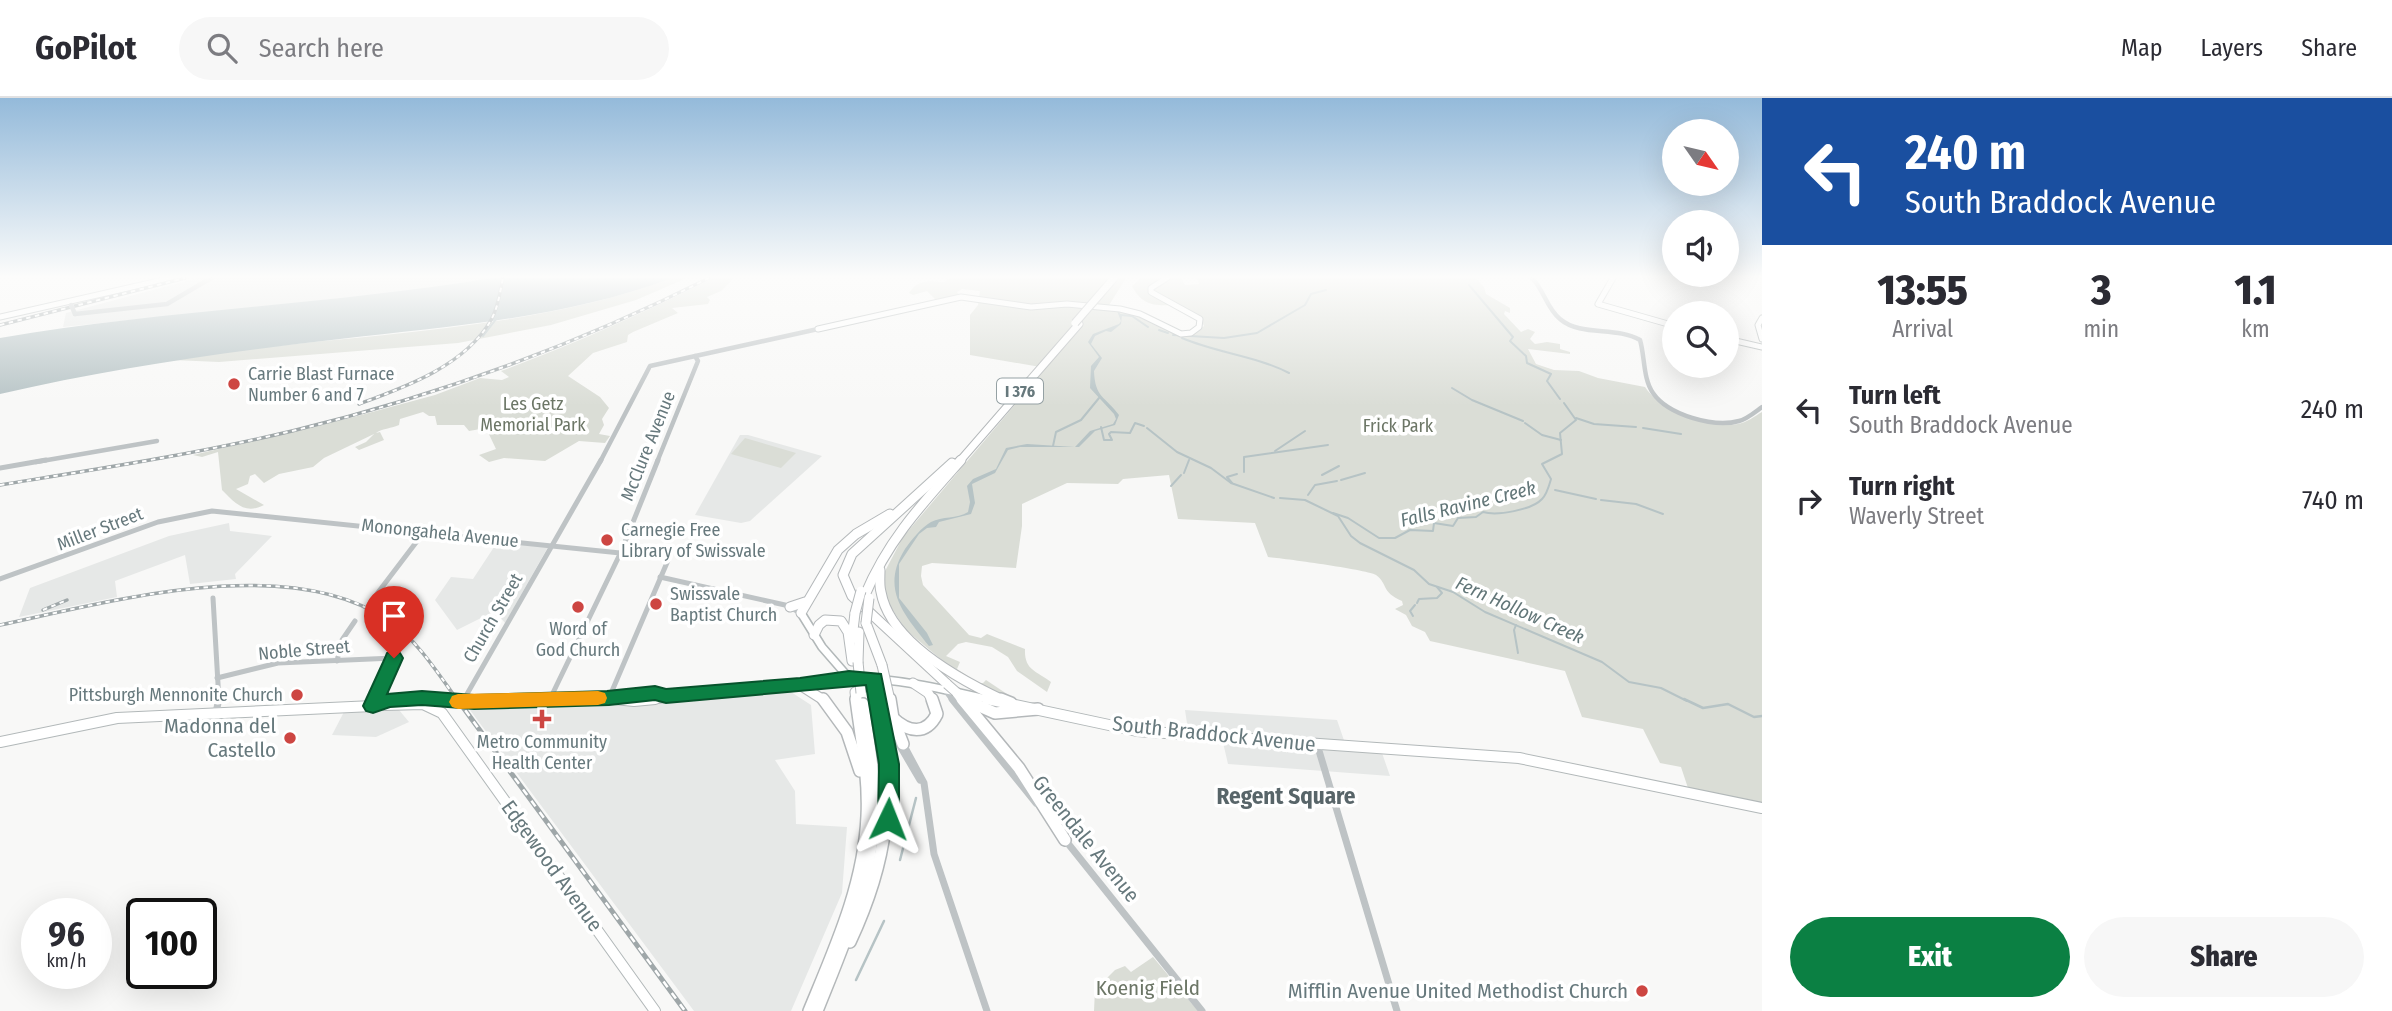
<!DOCTYPE html>
<style>
body{margin:0;font-family:"Fira Sans Condensed",sans-serif;background:#f7f7f7;color:#2b2b33;height:100vh;display:flex;flex-direction:column;font-size:26px;white-space:nowrap}
*{box-sizing:border-box;margin:0}
p{font-size:23px;color:#7c7c81}
.icon{flex:none;width:38px;height:38px;fill:none;stroke:currentColor;stroke-width:2;stroke-linecap:round;stroke-linejoin:round}
.map{position:relative;flex:1;overflow:hidden}
.drawer{display:flex;flex-direction:column;background:#fff;width:630px}
.drawer>*{flex:none}
.guide{background:#1a4fa0;color:#fff;overflow:hidden}
.needle{width:46px;rotate:124deg}
.fabs{position:absolute;left:1662px;top:21px;display:grid;gap:14px}
.fabs a{display:grid;place-items:center;width:77px;height:77px;border-radius:50%;background:#fff;box-shadow:0 7px 28px #0002;font-size:35px}
.speed{position:absolute;left:21px;top:800px;display:flex;gap:14px;font-size:35px;font-weight:700;text-align:center}
.speed>*{display:grid;place-content:center;width:91px;height:91px;border-radius:50%;background:#fff;box-shadow:0 7px 28px #0002;line-height:1}
.speed small{font-size:18px;font-weight:400}
.speed .limit{border:4px solid #111;border-radius:10px;background:#fff;color:#111}
.pin{position:absolute;display:grid;place-items:center;width:60px;height:60px;color:#fff;margin:-72px -30px;border-radius:50% 50% 50% 0;rotate:-45deg;box-shadow:0 0 7px #0007}
.pin .icon{rotate:45deg}
.me{position:absolute;width:77px;margin:-38px;rotate:2deg;stroke-linejoin:round;filter:drop-shadow(0 0 5px #0008)}
.turn{display:flex;align-items:center;gap:24px;height:147px;padding:0 28px;font-size:32px}
.turn .icon{width:91px;height:91px;stroke-width:2.5}
.turn b{display:block;font-size:49px;line-height:60px}
.eta{display:flex;justify-content:space-evenly;align-items:center;height:119px;text-align:center}
.eta b{font-size:42px;font-weight:800;line-height:49px}
.button{display:flex;gap:14px;margin-top:auto;padding:14px 28px}
.button a{flex:1;height:80px;border-radius:42px;background:#0b8043;color:#fff;font-size:28px;font-weight:800;line-height:80px;text-align:center}
.button a+a{background:#f7f7f7;color:#2b2b33}
ul{padding:0;list-style:none}
li{display:flex;align-items:center;gap:21px;height:91px;padding:0 28px}
li div{flex:1}
li b{display:block;font-size:26px}
li em{font-style:normal}
header{display:flex;align-items:center;gap:42px;box-sizing:border-box;height:98px;padding:0 35px;background:#fff;border-bottom:2px solid #e1e1e2}
header strong{font-size:33px}
nav{display:flex;gap:38px;margin-inline-start:auto;font-size:24px}
.search{width:490px;height:63px;background:#f7f7f7;display:flex;align-items:center;gap:18px;box-sizing:border-box;padding:0 24px;border-radius:38px;color:#7c7c81;font-size:26px}
main{display:flex;flex:1;min-height:0}
.map>svg:first-child{display:block}
</style>
<header>
<strong>GoPilot</strong>
<div class="search"><svg class="icon" aria-label="search" viewBox="0 0 24 24"><circle cx="10" cy="10" r="6"/><path d="M15 15l6 6"/></svg>Search here</div>
<nav><a>Map</a><a>Layers</a><a>Share</a></nav>
</header>
<main>
<div class="map">
<svg width="1762" height="913" viewBox="0 0 1762 913">
<rect width="100%" height="100%" fill="#f8f8f7"/>
<g fill="#e6e8e7">
<polygon points="198,180 491,180 419,192 63,229 66,215"/>
<polygon points="740,337 748,337 822,358 750,423 741,425 695,417"/>
<polygon points="229,425 230,433 272,438 235,476 236,481 190,486 185,457 115,483 117,499 19,519 30,490 169,438"/>
<polygon points="498,443 548,449 505,525 495,513 457,532 435,502 451,479 473,481"/>
<polygon points="791,594 811,607 815,656 775,662 795,693 796,726 847,729 842,795 791,913 694,913 467,608 571,604 590,607 641,606"/>
<polygon points="345,612 399,612 409,624 376,639 332,637"/>
<polygon points="1185,612 1337,622 1347,651 1382,655 1390,678 1228,666 1221,636 1188,632"/>
</g>
<g fill="#daddd6">
<path d="M672,180H687L636,202L551,227L458,245L219,264L173,262C338,234 513,239 672,180Z"/>
<path d="M713,180H734L721,193L707,199L710,202L708,206L672,210L678,215L633,234L628,237L627,244L593,255L568,278L600,299L609,310L602,321L604,327L599,336L610,338L605,345L579,343L545,363L504,360L489,364L479,357L496,351L486,330L469,333L464,327H437L435,318H429L423,314L400,321L399,327C393,330 380,331 376,335L380,334L384,342L359,352L355,349L366,344L374,336L324,360L313,369L279,376L264,385L255,376L250,378L248,386L236,391L264,407C245,417 235,405 222,392L218,354L202,359L193,357L350,320L435,297L480,280L502,282L509,279L501,273C574,246 644,215 713,180Z"/>
<path d="M950,180H1126L1106,212C1116,213 1128,213 1138,218C1161,228 1180,248 1204,228C1198,211 1170,203 1155,195L1154,191L1170,180H1181L1185,187L1199,186L1197,180H1476L1484,189L1486,196L1510,210V215L1505,213L1504,216L1521,234L1528,231L1535,234L1530,241L1535,246L1547,244L1560,246V251L1570,254V256L1528,251L1536,266L1554,272L1579,273L1598,280L1645,289C1659,312 1711,330 1738,326C1746,325 1755,318 1762,314V706L1688,690L1681,669L1660,665L1643,631L1582,619L1565,573L1430,543L1425,534L1412,528L1406,517L1395,511L1403,507L1402,503C1380,493 1389,487 1376,477C1370,472 1281,460 1268,459L1255,425L1178,421L1169,377L1123,381L1118,386L1067,385L1022,406V428L1016,470L932,465L922,468L921,478L923,487L969,537L981,540L987,536L1025,551C1024,572 1036,573 1051,584L1047,594L1017,573L1008,559L992,549L966,544L958,546L946,558L960,564L957,571L978,585H983L986,582L1013,600L996,596L956,574L906,532L885,501L883,477L903,439L1046,270L970,257V217L978,207L980,193L962,191L957,194L959,197L936,202L927,193L913,197L909,195C919,180 930,184 944,184Z"/>
<path d="M1141,180H1164L1150,195L1171,207C1153,208 1141,206 1132,188Z"/>
<polygon points="745,340 796,355 781,370 731,356"/>
<polygon points="1153,859 1198,913 1094,913 1095,892 1115,872 1125,868 1131,874"/>
</g>
<g fill="#b6c3c5">
<path d="M491,180H672C566,220 452,228 340,241C225,254 112,270 0,296V240C163,212 328,207 491,180Z"/>
<path d="M1117,213L1122,217L1121,226L1111,234L1106,233L1095,238L1091,246L1102,260L1094,273C1095,300 1105,298 1119,317L1115,327L1095,333L1079,349H1020L1008,352L995,375L972,386L975,405L971,416L939,424L936,429L927,430L919,436L899,466V500L927,535L933,547L929,548C904,516 880,491 905,451C912,441 922,429 931,424C942,418 957,421 968,414L970,404L967,388L973,381L996,371L1006,350L1027,346L1075,349L1090,333L1113,326L1116,321L1114,316L1090,290L1091,268L1099,259L1088,244L1093,236L1119,226L1121,223Z"/>
</g>
<g fill="none" stroke-linecap="round" stroke-linejoin="round">
<g stroke="#b6c3c5" stroke-width="2">
<polyline points="1469,187 1513,239 1510,243 1526,258 1527,265 1551,276 1547,283 1560,301"/>
<polyline points="1121,217 1132,218 1148,229"/>
<polyline points="1159,232 1168,235"/>
<polyline points="1173,237 1224,240 1257,235 1305,207 1311,196 1326,192"/>
<polyline points="483,238 497,220"/>
<path d="M1182,240C1217,255 1256,258 1289,275"/>
<polyline points="1452,290 1472,302 1523,323"/>
<polyline points="1576,320 1594,326 1636,329"/>
<polyline points="1525,325 1542,337 1561,342"/>
<polyline points="1101,329 1104,342 1112,342 1109,336 1111,334 1130,335 1135,325 1144,328"/>
<polyline points="1147,330 1177,354 1211,370 1231,385 1274,400"/>
<polyline points="1643,330 1681,336"/>
<polyline points="1053,348 1056,334 1081,322 1099,300"/>
<polyline points="1275,353 1305,333"/>
<polyline points="1244,374 1244,359 1328,347"/>
<polyline points="1184,375 1189,362"/>
<polyline points="1322,377 1339,368"/>
<polyline points="1341,382 1365,375"/>
<polyline points="1232,385 1227,379 1237,376"/>
<polyline points="1171,388 1181,377"/>
<polyline points="1555,392 1596,401"/>
<polyline points="1308,397 1315,387 1337,383"/>
<polyline points="1280,400 1305,402 1338,418 1351,438 1360,445 1414,472 1429,486 1453,494 1485,514 1602,564 1629,584 1661,590 1687,603"/>
<polyline points="1601,402 1636,406 1663,416"/>
<path d="M1333,415L1348,420L1379,440H1395L1410,432L1433,433L1434,425L1453,428L1458,420L1476,419L1483,414C1497,418 1532,412 1542,401C1547,396 1549,388 1551,381L1542,366L1562,356L1560,335L1576,322L1564,305"/>
<polyline points="1417,505 1419,501 1437,500 1442,495 1437,489"/>
<polyline points="1413,518 1410,513 1415,507"/>
<polyline points="1516,527 1514,532 1518,555"/>
</g>
<g stroke="#b6c3c5" stroke-width="2.5">
<polyline points="1684,601 1703,610 1728,606 1754,619 1762,618"/>
<polyline points="900,762 916,700"/>
<polyline points="856,882 884,823"/>
</g>
<g stroke="#b2b8b9" stroke-width="7">
<g id="major-far2">
<polyline points="1613,180 1598,206 1675,228"/>
<polyline points="0,219 172,180"/>
<polyline points="1762,220 1758,227 1762,241"/>
<polyline points="818,231 961,199 1031,209 1067,206 1120,211 1140,216 1181,236 1191,235 1199,229 1200,221 1151,194 1151,190 1167,180"/>
<polyline points="1727,241 1762,249"/>
</g>
</g>
<g stroke="#b2b8b9" stroke-width="10">
<g id="major-far1">
<polyline points="801,515 822,549 849,580"/>
<polyline points="609,600 630,603"/>
<polyline points="389,603 422,600 455,603"/>
<polyline points="524,603 609,600 655,595 666,598"/>
<path d="M639,603L849,580C899,580 947,592 995,603"/>
</g>
</g>
<g stroke="#b2b8b9" stroke-width="12">
<g id="major">
<polyline points="432,601 474,604 583,601"/>
<polyline points="615,601 634,603 655,601"/>
<polyline points="987,601 1137,633 1519,660 1762,710"/>
<polyline points="384,607 423,606 442,615 655,913"/>
<polyline points="0,644 117,620 373,608 390,602 410,601"/>
</g>
</g>
<g stroke="#b4b8ba" stroke-width="9">
<polyline id="highway-far2" points="959,364 1079,226"/>
</g>
<g stroke="#b4b8ba" stroke-width="11">
<g id="highway-far1">
<path d="M880,472C880,479 879,487 881,494C890,545 962,583 1005,603"/>
<path d="M865,497C888,442 922,406 961,362"/>
<polyline points="790,509 805,504"/>
<polyline points="801,515 838,452 856,436 890,416"/>
<polyline points="866,525 882,567"/>
<polyline points="814,537 819,527 825,522 841,523 848,534 852,563"/>
<polyline points="852,541 855,515"/>
<polyline points="858,564 859,534"/>
<polyline points="913,585 928,595 933,603"/>
<polyline points="947,586 852,498 843,477 852,456 952,365"/>
<polyline points="800,587 825,603"/>
<polyline points="855,594 856,603"/>
<polyline points="956,594 963,603"/>
<polyline points="889,598 890,603"/>
</g>
</g>
<g stroke="#b4b8ba" stroke-width="14">
<g id="highway">
<polyline points="823,601 847,634 860,673"/>
<polyline points="890,601 893,620 903,646"/>
<polyline points="962,601 1019,670 1065,742"/>
<polyline points="1001,601 1011,605"/>
<polyline points="968,603 995,615 1038,611"/>
<path d="M893,620C908,634 926,638 937,616L932,601"/>
<path d="M850,844C890,758 893,703 880,610"/>
<path d="M809,913C835,850 864,787 867,718C869,679 861,640 856,601"/>
<path d="M817,913C842,850 871,787 874,718C876,681 868,643 863,606"/>
</g>
</g>
<g stroke="#bec3c5" stroke-width="4.5">
<path d="M1532,180C1544,192 1547,211 1560,221C1581,239 1616,228 1640,242C1645,259 1643,281 1653,295C1668,317 1714,330 1739,323C1747,321 1755,314 1762,309"/>
<polyline points="75,216 167,206 211,180"/>
<polyline points="36,364 157,343"/>
<polyline points="600,364 650,268 818,231"/>
<polyline points="657,364 698,263 695,258"/>
</g>
<g stroke="#bec3c5" stroke-width="5">
<polyline points="0,370 46,362"/>
<polyline points="660,479 785,507 801,515"/>
<polyline points="0,481 158,424 212,413 669,460 609,600"/>
<polyline points="213,500 219,603"/>
<polyline points="370,505 424,434"/>
<polyline points="337,563 342,542 355,523"/>
<polyline points="217,580 278,565 394,560 375,603"/>
<polyline points="875,580 879,603"/>
<polyline points="944,591 953,603"/>
<polyline points="550,601 621,454 658,362"/>
<polyline points="463,603 601,362"/>
</g>
<g stroke="#bec3c5" stroke-width="7">
<polyline points="879,601 880,608"/>
<polyline points="952,601 1036,705"/>
<polyline points="373,608 376,601"/>
<polyline points="216,614 219,601"/>
<polyline points="886,624 920,682"/>
<polyline points="903,646 924,685 934,756 987,913"/>
<polyline points="1317,646 1397,913"/>
<polyline points="1066,743 1202,913"/>
</g>
<use href="#major-far2" stroke="#fff" stroke-width="5"/>
<use href="#major-far1" stroke="#fff" stroke-width="7"/>
<use href="#major" stroke="#fff" stroke-width="10"/>
<use href="#highway-far2" stroke="#fff" stroke-width="7"/>
<use href="#highway-far1" stroke="#fff" stroke-width="9"/>
<use href="#highway" stroke="#fff" stroke-width="11"/>
<g stroke="#9fa7a9" stroke-width="3.5">
<g id="rail-far1">
<polyline points="0,227 185,180"/>
<path d="M359,306C405,289 465,268 491,222C498,210 500,194 503,180"/>
<path d="M0,387C98,371 196,356 292,333C437,298 576,247 709,180"/>
<polyline points="43,512 67,502"/>
<path d="M0,527C109,504 289,453 389,523C418,543 437,574 458,603"/>
</g>
</g>
<g stroke="#9fa7a9" stroke-width="5">
<polyline id="rail" points="457,601 685,913"/>
</g>
<use href="#rail-far1" stroke="#fff" stroke-width="2" stroke-dasharray="4.5" stroke-linecap="butt"/>
<use href="#rail" stroke="#fff" stroke-width="2.5" stroke-dasharray="7" stroke-linecap="butt"/>
<g stroke="#b4b8ba" stroke-width="9" stroke-linecap="butt">
<polyline id="highway-bridge-far1" points="1075,225 1114,180"/>
</g>
<g stroke="#b4b8ba" stroke-width="11" stroke-linecap="butt">
<g id="highway-bridge">
<polyline points="855,515 861,493"/>
<polyline points="866,525 869,500"/>
<polyline points="858,564 861,595"/>
<polyline points="882,567 889,598"/>
<polyline points="947,586 956,594"/>
</g>
</g>
<polyline stroke="#bec3c5" stroke-width="4.5" points="71,207 75,216"/>
<use href="#highway-bridge-far1" stroke="#fff" stroke-width="7"/>
<use href="#highway-bridge" stroke="#fff" stroke-width="9"/>
</g>
<linearGradient id="sky" x2="0" y2="1"><stop stop-color="#94bada"/><stop offset="0.58" stop-color="#fcfcfb"/><stop offset="1" stop-color="#fcfcfb" stop-opacity="0"/></linearGradient>
<rect width="1762" height="308" fill="url(#sky)"/>
<polygon fill="#0b8043" stroke="#07532c" stroke-width="2" points="394,553 400,555 403,560 387,596 422,593 474,597 607,593 655,588 666,591 800,580 849,573 881,576 899,666 899,721 896,727 888,730 881,727 878,721 879,666 866,587 666,605 655,602 609,607 474,611 422,607 390,609 373,615 366,613 363,608 385,560 387,555"/>
<polygon fill="#f59e0b" points="598,593 605,595 607,600 605,605 598,607 458,611 452,609 449,604 452,598 458,596"/>
<g fill="#cd4642" stroke="#fff" stroke-width="2.5">
<circle cx="234" cy="286" r="7"/>
<circle cx="607" cy="442" r="7"/>
<circle cx="656" cy="506" r="7"/>
<circle cx="578" cy="509" r="7"/>
<circle cx="297" cy="597" r="7"/>
<path d="M538.5 610.5h7v7h7v7h-7v7h-7v-7h-7v-7h7z"/>
<circle cx="290" cy="640" r="7"/>
<circle cx="1642" cy="893" r="7"/>
</g>
<g text-anchor="middle" dominant-baseline="central" stroke-width="7" stroke-linejoin="round" paint-order="stroke">
<rect fill="#fff" stroke="#95a1a4" stroke-width="2" x="997" y="280.5" width="46" height="25" rx="5"/>
<g font-size="16" font-weight="bold" fill="#67797d">
<text x="1020" y="293">I 376</text>
</g>
<g font-size="18" fill="#67797d" stroke="#fff" text-anchor="start">
<text x="248" y="276">Carrie Blast Furnace<tspan x="248" dy="21">Number 6 and 7</tspan></text>
<text x="621" y="432">Carnegie Free<tspan x="621" dy="21">Library of Swissvale</tspan></text>
<text x="670" y="496">Swissvale<tspan x="670" dy="21">Baptist Church</tspan></text>
<text x="578" y="531" text-anchor="middle">Word of<tspan x="578" dy="21">God Church</tspan></text>
<text x="283" y="597" text-anchor="end">Pittsburgh Mennonite Church</text>
<text x="542" y="644" text-anchor="middle">Metro Community<tspan x="542" dy="21">Health Center</tspan></text>
</g>
<g font-size="18" fill="#6c7666" stroke="#fff">
<text x="533" y="306">Les Getz<tspan x="533" dy="21">Memorial Park</tspan></text>
<text x="1398" y="328">Frick Park</text>
</g>
<g font-size="18" fill="#67797d" stroke="#fff">
<text transform="translate(648 348) rotate(-68)">McClure Avenue</text>
<text transform="translate(100 431) rotate(-21)">Miller Street</text>
<text transform="translate(440 435) rotate(6)">Monongahela Avenue</text>
<text transform="translate(493 520) rotate(-60)">Church Street</text>
<text transform="translate(304 552) rotate(-5)">Noble Street</text>
</g>
<g font-size="19" font-style="italic" fill="#627678" stroke="#fff">
<text transform="translate(1468 406) rotate(-14)">Falls Ravine Creek</text>
<text transform="translate(1520 512) rotate(24)">Fern Hollow Creek</text>
</g>
<g font-size="21" fill="#67797d" stroke="#fff" text-anchor="end">
<text x="276" y="628">Madonna del<tspan x="276" dy="24">Castello</tspan></text>
<text x="1628" y="893">Mifflin Avenue United Methodist Church</text>
</g>
<g font-size="21" fill="#67797d" stroke="#fff">
<text transform="translate(1214 636) rotate(6)">South Braddock Avenue</text>
<text transform="translate(1086 741) rotate(51)">Greendale Avenue</text>
<text transform="translate(552 768) rotate(54)">Edgewood Avenue</text>
</g>
<g font-size="21" fill="#6c7666" stroke="#fff">
<text x="1148" y="890">Koenig Field</text>
</g>
<g font-size="23" font-weight="bold" fill="#586569" stroke="#fff">
<text x="1286" y="698">Regent Square</text>
</g>
</g>
</svg>
<div class="fabs">
<a><svg class="needle" viewBox="-14 -14 28 28"><path d="M0-13l5 13h-10z" fill="#e53935"/><path d="M0 13l5-13h-10z" fill="#7c7c81"/></svg></a>
<a><svg class="icon" aria-label="sound" viewBox="0 0 24 24"><path d="M4 9h4l5-4v14l-5-4H4zM17 9q2 3 0 6"/></svg></a>
<a><svg class="icon" aria-label="search" viewBox="0 0 24 24"><circle cx="10" cy="10" r="6"/><path d="M15 15l6 6"/></svg></a>
</div>
<div class="speed"><div>96<small>km/h</small></div><div class="limit">100</div></div>
<div class="pin" style="left:394px;top:560px;background:#d93025"><svg class="icon" aria-label="arrive" viewBox="0 0 24 24"><path d="M6 21V4h12l-3 4 3 4H6"/></svg></div>
<svg class="me" style="left:888px;top:721px" viewBox="-20 -20 40 40"><path d="M0-17L14 15 0 8-14 15z" fill="#0b8043" stroke="#fff" stroke-width="4"/></svg>
</div>
<section class="drawer">
<div class="guide">
<div class="turn"><svg class="icon" aria-label="left" viewBox="0 0 24 24"><path d="M17 20v-9H6M10 6l-5 5 5 5"/></svg><div><b>240 m</b>South Braddock Avenue</div></div>
</div>
<div class="eta">
<div><b>13:55</b><p>Arrival</p></div>
<div><b>3</b><p>min</p></div>
<div><b>1.1</b><p>km</p></div>
</div>
<ul>
<li><svg class="icon" aria-label="left" viewBox="0 0 24 24"><path d="M17 20v-9H6M10 6l-5 5 5 5"/></svg><div><b>Turn left</b><p>South Braddock Avenue</p></div><em>240 m</em></li>
<li><svg class="icon" aria-label="right" viewBox="0 0 24 24"><path d="M7 20v-9h11M14 6l5 5-5 5"/></svg><div><b>Turn right</b><p>Waverly Street</p></div><em>740 m</em></li>
</ul>
<div class="button"><a>Exit</a><a>Share</a></div>
</section>
</main>
